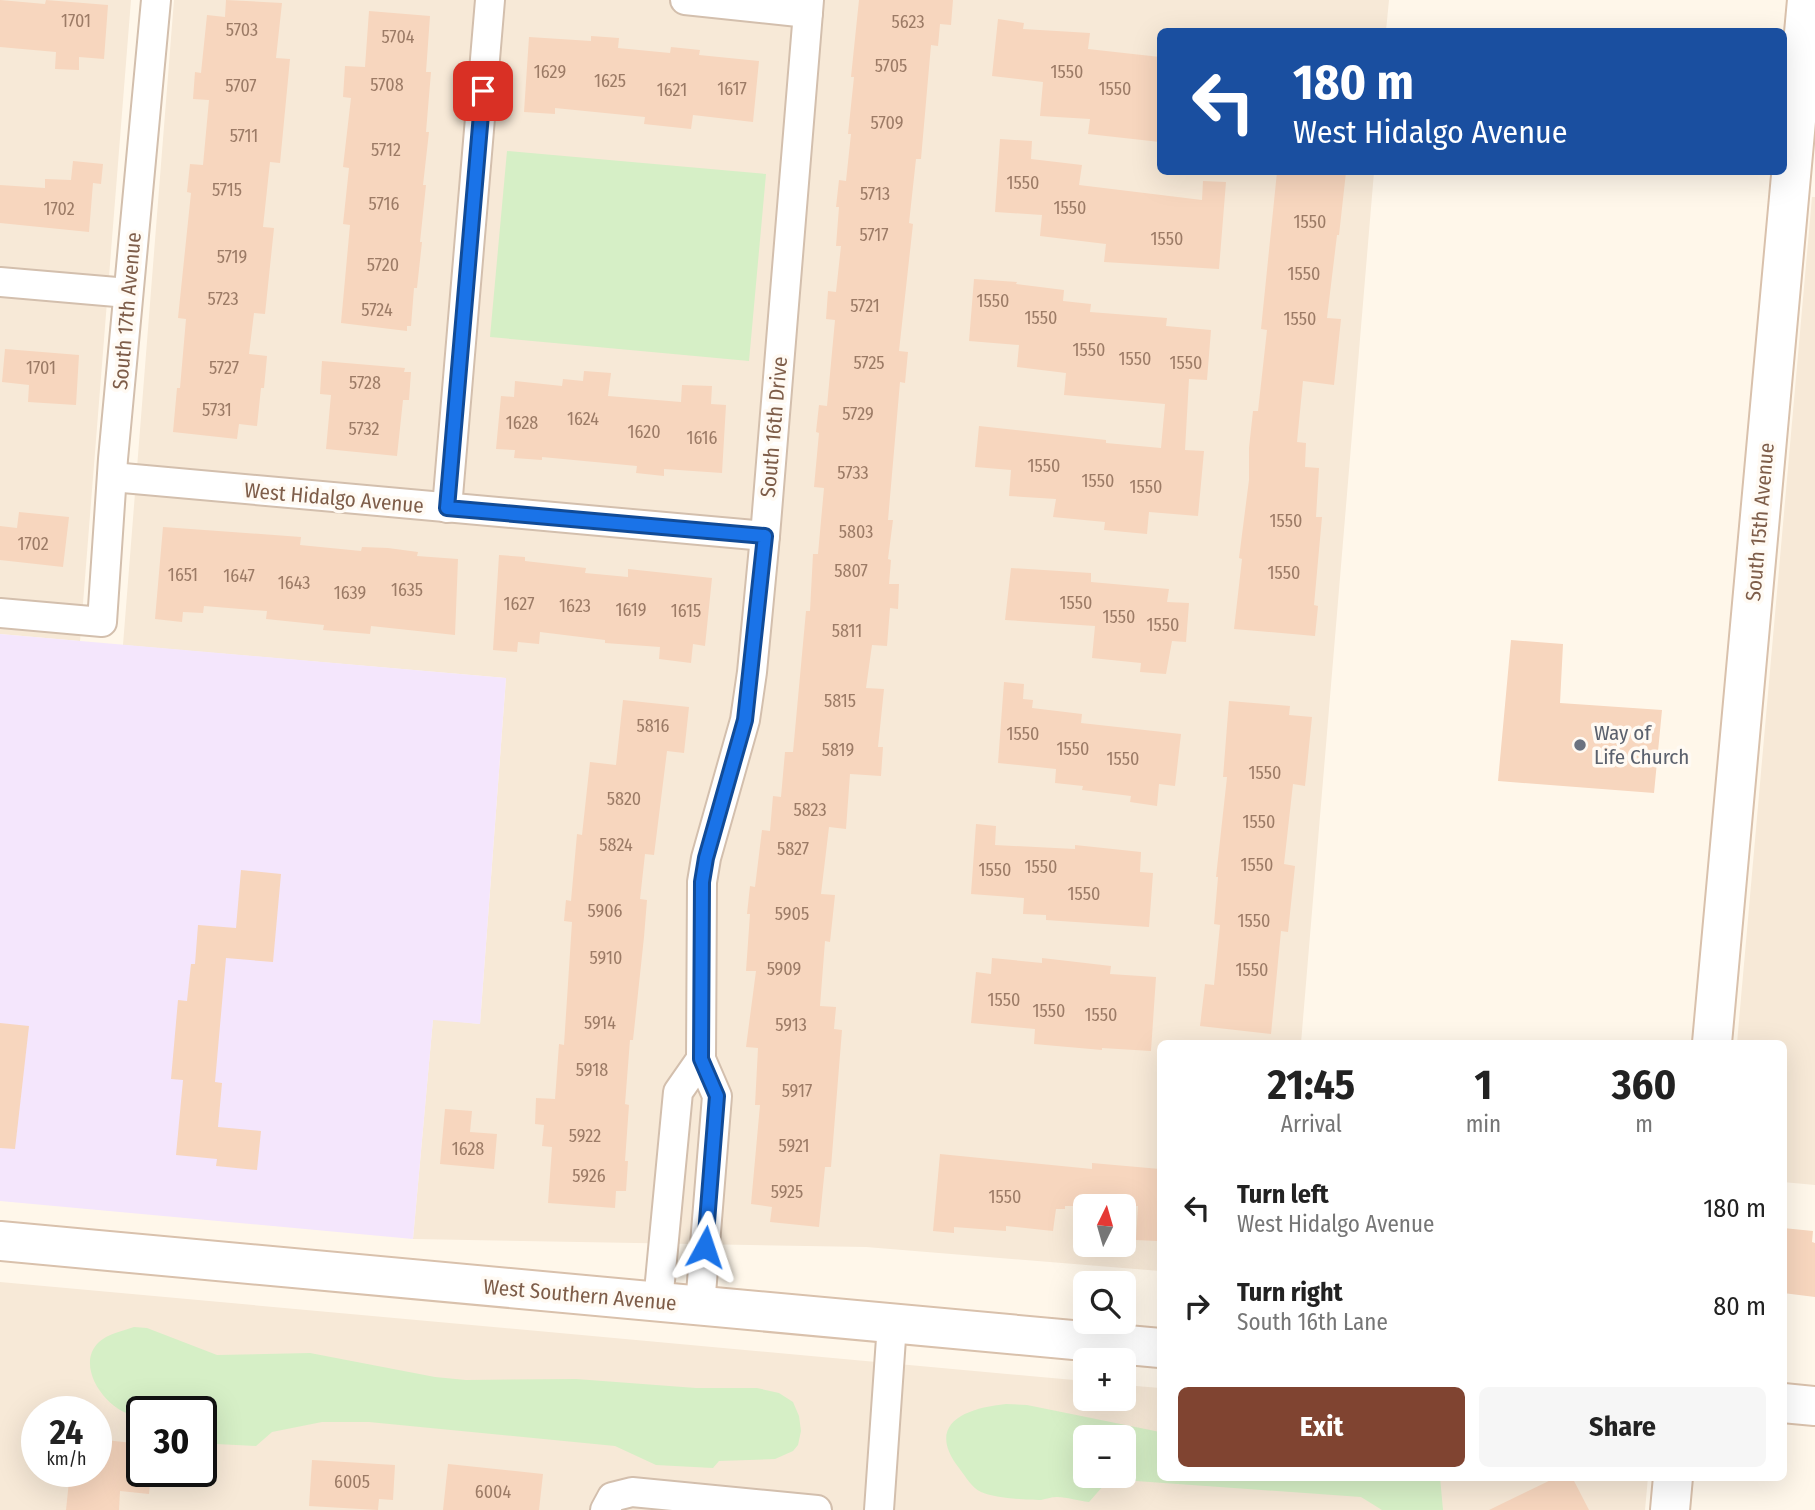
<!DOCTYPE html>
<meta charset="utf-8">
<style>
body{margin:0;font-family:"Fira Sans Condensed",sans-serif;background:#f6f6f6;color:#222;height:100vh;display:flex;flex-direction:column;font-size:26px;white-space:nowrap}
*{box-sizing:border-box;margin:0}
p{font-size:23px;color:#767676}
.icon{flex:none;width:38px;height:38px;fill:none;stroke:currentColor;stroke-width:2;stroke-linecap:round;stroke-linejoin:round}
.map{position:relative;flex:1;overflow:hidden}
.side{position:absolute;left:1157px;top:1040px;width:630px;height:441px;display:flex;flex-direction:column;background:#fff;border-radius:10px;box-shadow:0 7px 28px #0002}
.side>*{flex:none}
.hud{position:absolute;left:1157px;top:28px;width:630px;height:147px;border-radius:10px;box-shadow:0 7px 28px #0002;background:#1a4fa0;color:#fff;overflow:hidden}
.needle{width:46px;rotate:5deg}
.controls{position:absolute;left:1073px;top:1194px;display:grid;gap:14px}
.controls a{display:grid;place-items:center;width:63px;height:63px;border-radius:10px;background:#fff;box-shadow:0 7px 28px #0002;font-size:35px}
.speed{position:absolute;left:21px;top:1396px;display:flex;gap:14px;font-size:35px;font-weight:700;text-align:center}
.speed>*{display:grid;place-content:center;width:91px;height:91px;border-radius:50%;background:#fff;box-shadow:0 7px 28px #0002;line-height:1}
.speed small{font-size:18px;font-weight:400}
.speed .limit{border:4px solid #111;border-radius:10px;background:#fff;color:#111}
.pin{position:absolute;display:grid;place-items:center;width:60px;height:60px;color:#fff;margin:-30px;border-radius:14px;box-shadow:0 4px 10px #0006}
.me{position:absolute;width:77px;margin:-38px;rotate:5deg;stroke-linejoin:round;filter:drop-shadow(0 0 5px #0008)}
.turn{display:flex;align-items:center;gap:24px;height:147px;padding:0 21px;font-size:32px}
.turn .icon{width:91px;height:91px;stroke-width:2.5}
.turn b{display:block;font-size:49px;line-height:60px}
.eta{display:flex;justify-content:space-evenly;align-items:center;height:119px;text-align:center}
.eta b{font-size:42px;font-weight:700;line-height:49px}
.cta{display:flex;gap:14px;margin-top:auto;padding:14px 21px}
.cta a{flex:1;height:80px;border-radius:10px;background:#804431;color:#fff;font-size:28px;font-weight:700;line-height:80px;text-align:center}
.cta a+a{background:#f6f6f6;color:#222}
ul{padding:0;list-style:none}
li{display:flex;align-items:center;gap:21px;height:98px;padding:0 21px}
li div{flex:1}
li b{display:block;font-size:26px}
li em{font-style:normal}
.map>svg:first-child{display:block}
</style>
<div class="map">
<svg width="1815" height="1510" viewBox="0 0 1815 1510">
<rect width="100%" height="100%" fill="#fff7ea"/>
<g fill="#f7e9d7" fill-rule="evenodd">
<polygon points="0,0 131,0 80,641 0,634"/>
<path d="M174,0H1389L1386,31L1160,32V172H1374L1301,1043H1160V1271L866,1247L413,1239L433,1019L480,1024L506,678L123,645ZM1085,1206H1124V1244H1085Z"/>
<polygon points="1812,197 1815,197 1815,1185 1783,1182 1783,1043 1737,1043"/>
<path d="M0,1282L1085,1381V1398H1124V1385L1160,1388V1477H1648L1645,1510H0ZM37,1412H96V1472H37ZM142,1412H201V1472H142ZM1085,1437H1124V1475H1085Z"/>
</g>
<polygon fill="#f4e6fc" points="0,634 506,678 480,1024 433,1020 413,1239 0,1201"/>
<g fill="#d6efc6" fill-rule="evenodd">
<polygon points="507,151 766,174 749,361 490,337"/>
<path d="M134,1327L147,1328L217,1355L310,1353L435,1377L466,1380L576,1379L696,1388H757L779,1393L793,1402L799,1416L801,1431L798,1445L793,1451L775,1459L719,1461L713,1468L656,1465L615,1446L369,1422H322L272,1432L256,1446L216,1444L201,1426V1412H142V1416C111,1418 72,1367 99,1342C108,1334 122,1331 134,1327Z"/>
<path d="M1006,1404L1027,1405L1160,1432V1477H1440L1443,1510H1382L1361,1497L1122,1480L1104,1485L1089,1502C1079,1501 1067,1497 1057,1497C1051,1497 1046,1499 1041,1500C1026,1500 994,1498 981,1492C971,1487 966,1477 959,1468C925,1424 965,1408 1006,1404ZM1085,1437H1124V1475H1085Z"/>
</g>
<g fill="#f7d6be">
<polygon points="0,0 45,4 46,0 108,5 104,59 79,57 79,70 55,69 56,52 0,47"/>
<polygon points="226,0 282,3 276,58 290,59 280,163 270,162 263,227 274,228 265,314 254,313 249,354 267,356 264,388 261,388 257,426 239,424 237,439 173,432 177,388 180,388 186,319 178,318 191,193 187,192 190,164 203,165 209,100 193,99 195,72 201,73 207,15 225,17"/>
<polygon points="859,0 953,0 951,25 940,24 938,46 931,45 921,159 916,159 909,223 913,224 899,351 908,352 905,383 900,382 888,520 893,520 888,559 891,560 889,584 899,584 898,609 890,608 887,646 872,645 866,688 884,689 878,747 883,747 881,776 850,774 846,829 829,827 821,894 835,895 830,942 825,941 820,1006 836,1007 834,1029 842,1030 831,1167 825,1167 819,1227 770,1222 772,1207 751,1204 760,1105 755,1105 758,1048 746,1047 756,971 746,971 750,914 747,914 750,886 755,887 762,830 770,831 773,796 781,797 785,752 793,752 806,611 810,611 813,554 818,554 824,488 814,487 819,433 816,432 819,405 827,406 835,320 826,319 828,291 836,292 841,246 836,246 839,207 836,207 839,180 846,181 851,134 848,134 854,77 851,77"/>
<polygon points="369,11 430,16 426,72 431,72 426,132 429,132 423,185 426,185 420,242 422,242 417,288 414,288 411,326 407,326 407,331 341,323 350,225 343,224 349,168 343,167 351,98 343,97 345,66 365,67"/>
<polygon points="998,19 1024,23 1023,29 1090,33 1088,49 1160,57 1160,142 1088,134 1090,119 1040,116 1043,82 992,76"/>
<polygon points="591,36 619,38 618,48 670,53 671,47 700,50 699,55 759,61 753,122 693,115 691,129 644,124 645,117 555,108 555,114 524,112 529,37 591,41"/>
<polygon points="1000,139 1032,141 1031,159 1082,165 1079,185 1202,200 1203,181 1226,182 1219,269 1104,262 1106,244 1040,236 1042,215 995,212"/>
<polygon points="73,161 103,164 101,184 93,183 89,232 0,223 0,185 45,188 45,179 71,180"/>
<polygon points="1277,172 1346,172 1339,235 1337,235 1327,318 1341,319 1334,385 1303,381 1297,442 1306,443 1305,467 1319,468 1316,517 1322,517 1314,605 1318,606 1315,636 1234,629 1242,559 1239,558 1249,480 1249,448 1253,411 1258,411 1267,330 1261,329"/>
<polygon points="974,279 1017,282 1016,284 1064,290 1063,301 1091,304 1090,312 1167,318 1166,326 1211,330 1207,380 1189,379 1185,450 1204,451 1198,516 1149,512 1147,534 1104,530 1105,522 1053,517 1056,499 1009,496 1011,470 975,467 979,426 1106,440 1106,443 1161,448 1165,404 1064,395 1066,373 1017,367 1019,345 969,341"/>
<polygon points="5,349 79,355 76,405 28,402 29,385 2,382"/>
<polygon points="322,361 405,368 404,372 411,372 409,400 403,400 397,456 326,449 331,395 320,394"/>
<polygon points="584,371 611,373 608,396 681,402 682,385 712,386 711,404 726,405 722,473 664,469 664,476 636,473 637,466 542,457 542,460 514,458 515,450 496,449 501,396 514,397 515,381 562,386 563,379 583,381"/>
<polygon points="19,512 69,517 63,567 0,560 0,526 17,528"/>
<polygon points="163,527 301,537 300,545 361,551 362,547 388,548 418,552 417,556 458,559 455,635 371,626 370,634 323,630 324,625 266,619 267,611 204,606 203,613 183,612 182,622 155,619"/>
<polygon points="499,555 525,557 525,561 586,568 585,573 628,577 628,569 712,578 705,646 693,644 691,663 659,659 660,647 605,643 605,640 540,632 539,644 518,642 517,652 493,650"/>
<polygon points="1011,568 1091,573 1091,582 1169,589 1167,602 1189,603 1186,642 1172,641 1166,674 1140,672 1141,663 1092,658 1095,626 1005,620"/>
<polygon points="1511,640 1563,644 1560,703 1662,710 1654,793 1498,781"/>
<polygon points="1004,682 1024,684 1023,699 1033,700 1032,708 1082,714 1081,723 1181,734 1175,786 1159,784 1157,806 1130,802 1131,796 1082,790 1083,786 1055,783 1056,769 998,763"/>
<polygon points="623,700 689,707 684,753 667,751 654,855 645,854 640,899 647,900 644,937 633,1040 630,1040 625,1104 629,1105 625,1161 628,1161 626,1191 616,1191 615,1208 548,1203 552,1147 542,1146 544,1125 535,1124 536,1098 555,1099 559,1044 564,1045 572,922 564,921 566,900 571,901 577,834 582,835 590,762 616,765"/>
<polygon points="1229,701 1290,706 1289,715 1312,717 1305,786 1293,784 1284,864 1295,866 1288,932 1281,931 1271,1034 1200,1026 1205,984 1214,985 1220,925 1214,924 1218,877 1216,877 1227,777 1223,777"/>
<polygon points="976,824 996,826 995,845 1075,849 1075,845 1141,852 1140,872 1153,873 1149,927 1046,920 1046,915 1023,914 1024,898 971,894"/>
<polygon points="241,870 281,874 273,962 226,958 215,1082 222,1083 218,1127 261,1131 257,1170 216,1166 217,1159 176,1155 183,1080 171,1079 178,1000 187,1001 191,964 195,964 198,925 236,928"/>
<polygon points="992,958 1042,963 1042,958 1111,966 1110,974 1156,977 1151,1051 1102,1048 1102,1050 1034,1044 1035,1029 971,1023 976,972 991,974"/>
<polygon points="0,1023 29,1026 15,1149 0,1148"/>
<polygon points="445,1109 472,1111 470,1132 497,1134 494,1169 440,1164"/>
<polygon points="940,1154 1092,1169 1092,1163 1160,1169 1157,1241 1136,1240 1138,1206 1065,1206 1065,1209 1056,1209 1053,1231 1006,1226 1006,1231 954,1227 954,1233 933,1231"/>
<polygon points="1783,1228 1813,1231 1812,1242 1815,1243 1815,1297 1783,1293"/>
<polygon points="96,1439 142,1444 142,1472 151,1472 149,1494 120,1491 119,1510 66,1510 70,1472 96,1472"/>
<polygon points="312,1460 395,1465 393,1500 379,1499 378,1510 309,1506"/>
<polygon points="448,1464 543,1474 539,1510 443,1510"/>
<polygon points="1557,1477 1572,1477 1589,1510 1489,1510"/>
</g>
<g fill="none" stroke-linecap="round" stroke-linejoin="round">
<g stroke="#d3bfad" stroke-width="32">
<g id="street">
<polyline points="685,0 808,13"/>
<polyline points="0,282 128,293"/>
<polyline points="112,477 765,536"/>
<polyline points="447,508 490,0"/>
<polyline points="0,613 102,622 113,459 156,0"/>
<polyline points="658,1302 678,1092 701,1059"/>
<polyline points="700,1306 717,1096 701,1059 702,882 706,858 745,720 752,672 765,536 809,0"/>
<polyline points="605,1510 612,1497 632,1492 817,1510"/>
<polyline points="879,1510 892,1324"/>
</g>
</g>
<g stroke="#d9c1ac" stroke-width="42">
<g id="secondary">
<polyline points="1712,1043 1807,0"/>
<polyline points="0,1241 1160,1348"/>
<polyline points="1783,1403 1815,1406"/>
<polyline points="1670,1510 1673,1477"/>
</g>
</g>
<use href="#street" stroke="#fff" stroke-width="28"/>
<use href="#secondary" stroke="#fff" stroke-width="38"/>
</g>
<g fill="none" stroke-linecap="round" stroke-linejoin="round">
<g stroke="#114b97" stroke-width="18">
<polyline id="route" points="483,91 447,508 765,536 745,720 706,858 702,882 701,1059 717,1096 705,1247"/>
</g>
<use href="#route" stroke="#1a73e8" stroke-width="12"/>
</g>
<circle fill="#6b7280" stroke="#fffaf3" stroke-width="2.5" cx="1580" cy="745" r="7"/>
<g text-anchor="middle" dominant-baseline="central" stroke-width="7" stroke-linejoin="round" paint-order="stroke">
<g font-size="18" fill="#9c7b66">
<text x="76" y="21">1701</text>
<text x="908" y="22">5623</text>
<text x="242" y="30">5703</text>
<text x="398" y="37">5704</text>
<text x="891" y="66">5705</text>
<text x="550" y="72">1629</text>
<text x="1067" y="72">1550</text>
<text x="610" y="81">1625</text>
<text x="387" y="85">5708</text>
<text x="241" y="86">5707</text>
<text x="732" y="89">1617</text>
<text x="1115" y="89">1550</text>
<text x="672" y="90">1621</text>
<text x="887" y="123">5709</text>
<text x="244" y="136">5711</text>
<text x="386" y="150">5712</text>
<text x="1023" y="183">1550</text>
<text x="227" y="190">5715</text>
<text x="875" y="194">5713</text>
<text x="384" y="204">5716</text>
<text x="1070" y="208">1550</text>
<text x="59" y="209">1702</text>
<text x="1310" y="222">1550</text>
<text x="874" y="235">5717</text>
<text x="1167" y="239">1550</text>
<text x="232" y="257">5719</text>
<text x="383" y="265">5720</text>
<text x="1304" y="274">1550</text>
<text x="223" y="299">5723</text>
<text x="993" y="301">1550</text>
<text x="865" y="306">5721</text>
<text x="377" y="310">5724</text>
<text x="1041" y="318">1550</text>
<text x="1300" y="319">1550</text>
<text x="1089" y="350">1550</text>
<text x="1135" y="359">1550</text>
<text x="869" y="363">5725</text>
<text x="1186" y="363">1550</text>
<text x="41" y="368">1701</text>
<text x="224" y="368">5727</text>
<text x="365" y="383">5728</text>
<text x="217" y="410">5731</text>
<text x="858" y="414">5729</text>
<text x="583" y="419">1624</text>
<text x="522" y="423">1628</text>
<text x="364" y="429">5732</text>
<text x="644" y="432">1620</text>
<text x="702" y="438">1616</text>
<text x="1044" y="466">1550</text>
<text x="853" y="473">5733</text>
<text x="1098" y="481">1550</text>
<text x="1146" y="487">1550</text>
<text x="1286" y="521">1550</text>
<text x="856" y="532">5803</text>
<text x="33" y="544">1702</text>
<text x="851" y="571">5807</text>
<text x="1284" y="573">1550</text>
<text x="183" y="575">1651</text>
<text x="239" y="576">1647</text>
<text x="294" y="583">1643</text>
<text x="407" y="590">1635</text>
<text x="350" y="593">1639</text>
<text x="1076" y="603">1550</text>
<text x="519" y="604">1627</text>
<text x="575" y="606">1623</text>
<text x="631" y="610">1619</text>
<text x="686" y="611">1615</text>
<text x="1119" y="617">1550</text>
<text x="1163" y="625">1550</text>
<text x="847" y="631">5811</text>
<text x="840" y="701">5815</text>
<text x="653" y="726">5816</text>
<text x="1023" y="734">1550</text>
<text x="1073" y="749">1550</text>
<text x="838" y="750">5819</text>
<text x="1123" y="759">1550</text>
<text x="1265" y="773">1550</text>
<text x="624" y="799">5820</text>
<text x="810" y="810">5823</text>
<text x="1259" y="822">1550</text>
<text x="616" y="845">5824</text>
<text x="793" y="849">5827</text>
<text x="1257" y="865">1550</text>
<text x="1041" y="867">1550</text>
<text x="995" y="870">1550</text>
<text x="1084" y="894">1550</text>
<text x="605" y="911">5906</text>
<text x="792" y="914">5905</text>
<text x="1254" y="921">1550</text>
<text x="606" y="958">5910</text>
<text x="784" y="969">5909</text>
<text x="1252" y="970">1550</text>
<text x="1004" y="1000">1550</text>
<text x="1049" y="1011">1550</text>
<text x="1101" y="1015">1550</text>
<text x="600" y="1023">5914</text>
<text x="791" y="1025">5913</text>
<text x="592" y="1070">5918</text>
<text x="797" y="1091">5917</text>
<text x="585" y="1136">5922</text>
<text x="794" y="1146">5921</text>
<text x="468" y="1149">1628</text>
<text x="589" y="1176">5926</text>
<text x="787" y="1192">5925</text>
<text x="1005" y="1197">1550</text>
<text x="352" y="1482">6005</text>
<text x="493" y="1492">6004</text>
</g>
<g font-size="21" fill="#7e5d49" stroke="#fffaf3">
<text transform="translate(127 311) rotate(-85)">South 17th Avenue</text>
<text transform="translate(774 427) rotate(-85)">South 16th Drive</text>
<text transform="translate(334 498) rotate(5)">West Hidalgo Avenue</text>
<text transform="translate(1760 522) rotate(-85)">South 15th Avenue</text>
<text transform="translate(580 1295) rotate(5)">West Southern Avenue</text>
</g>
<g font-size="21" fill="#5b616d" stroke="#fffaf3" text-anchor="start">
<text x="1594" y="733">Way of<tspan x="1594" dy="24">Life Church</tspan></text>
</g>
</g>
</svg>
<div class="controls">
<a><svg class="needle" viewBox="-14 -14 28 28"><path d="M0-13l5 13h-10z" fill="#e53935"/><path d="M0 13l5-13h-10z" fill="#767676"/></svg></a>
<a><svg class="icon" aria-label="search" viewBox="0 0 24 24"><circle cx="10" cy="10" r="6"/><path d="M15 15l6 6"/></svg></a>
<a>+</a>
<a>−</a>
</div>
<div class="speed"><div>24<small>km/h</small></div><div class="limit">30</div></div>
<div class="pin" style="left:483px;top:91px;background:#d93025"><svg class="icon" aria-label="arrive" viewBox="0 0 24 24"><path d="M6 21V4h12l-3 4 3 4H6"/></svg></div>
<svg class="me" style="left:705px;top:1247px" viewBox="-20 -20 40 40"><path d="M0-17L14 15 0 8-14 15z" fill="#1a73e8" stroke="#fff" stroke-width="4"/></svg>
<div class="hud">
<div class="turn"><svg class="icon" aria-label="left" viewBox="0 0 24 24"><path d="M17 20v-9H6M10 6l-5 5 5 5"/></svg><div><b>180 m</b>West Hidalgo Avenue</div></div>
</div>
<section class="side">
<div class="eta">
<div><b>21:45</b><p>Arrival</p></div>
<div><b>1</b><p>min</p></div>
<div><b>360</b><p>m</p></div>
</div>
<ul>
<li><svg class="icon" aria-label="left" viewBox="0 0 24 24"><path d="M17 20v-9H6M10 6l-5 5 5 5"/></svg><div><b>Turn left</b><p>West Hidalgo Avenue</p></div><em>180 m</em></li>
<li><svg class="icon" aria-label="right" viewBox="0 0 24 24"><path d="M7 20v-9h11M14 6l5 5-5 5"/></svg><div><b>Turn right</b><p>South 16th Lane</p></div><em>80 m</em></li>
</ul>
<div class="cta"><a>Exit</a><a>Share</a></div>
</section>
</div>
